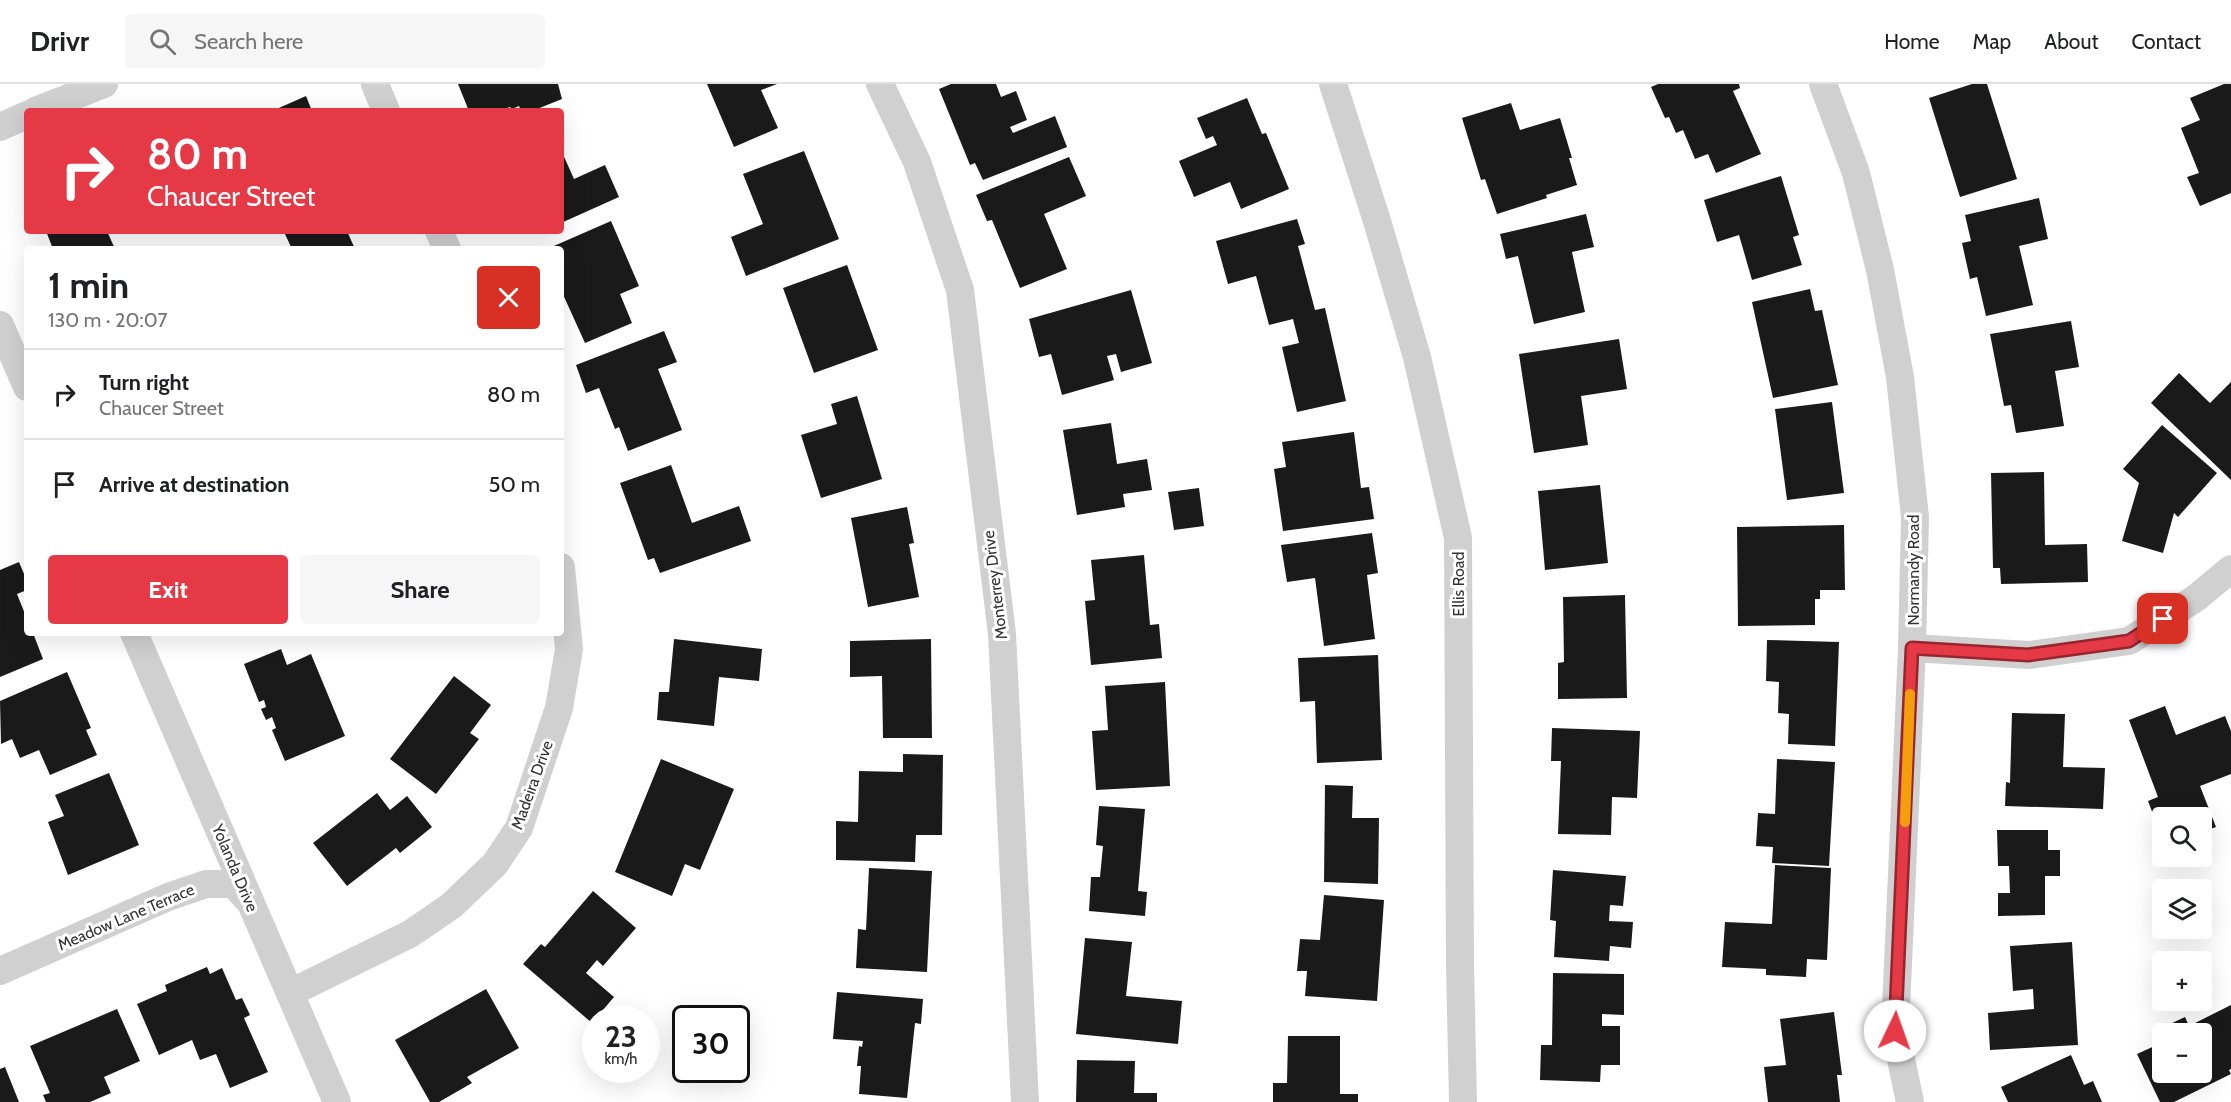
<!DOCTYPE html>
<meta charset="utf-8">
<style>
body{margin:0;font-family:Cabin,sans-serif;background:#f6f6f6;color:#202124;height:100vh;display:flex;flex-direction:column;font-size:22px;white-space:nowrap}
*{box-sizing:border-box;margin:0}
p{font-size:20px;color:#757577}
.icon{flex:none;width:33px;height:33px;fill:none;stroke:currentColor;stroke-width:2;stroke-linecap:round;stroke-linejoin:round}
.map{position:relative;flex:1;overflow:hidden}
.details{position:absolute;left:24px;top:162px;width:540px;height:390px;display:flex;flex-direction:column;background:#fff;border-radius:6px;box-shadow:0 6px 24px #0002}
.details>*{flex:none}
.hud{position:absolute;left:24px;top:24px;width:540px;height:126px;border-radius:6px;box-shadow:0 6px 24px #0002;background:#e63946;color:#fff;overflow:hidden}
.fabs{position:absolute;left:2152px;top:723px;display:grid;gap:12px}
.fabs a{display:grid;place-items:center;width:60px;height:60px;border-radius:6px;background:#fff;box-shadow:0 6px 24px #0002;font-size:30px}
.speed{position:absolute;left:582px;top:921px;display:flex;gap:12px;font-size:30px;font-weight:700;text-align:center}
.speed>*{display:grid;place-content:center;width:78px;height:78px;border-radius:50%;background:#fff;box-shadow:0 6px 24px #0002;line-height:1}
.speed small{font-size:15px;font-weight:400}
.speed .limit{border:3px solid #111;border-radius:9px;background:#fff;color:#111}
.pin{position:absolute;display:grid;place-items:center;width:51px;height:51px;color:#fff;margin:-26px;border-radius:12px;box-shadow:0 3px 9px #0006}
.me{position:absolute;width:66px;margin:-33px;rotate:3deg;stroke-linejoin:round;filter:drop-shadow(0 0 4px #0008)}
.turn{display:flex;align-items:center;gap:21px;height:126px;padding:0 24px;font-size:27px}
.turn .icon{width:78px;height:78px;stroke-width:2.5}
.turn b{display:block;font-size:42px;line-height:51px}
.round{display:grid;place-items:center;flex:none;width:63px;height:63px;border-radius:6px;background:#f6f6f6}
.overview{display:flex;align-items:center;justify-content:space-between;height:102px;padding:0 24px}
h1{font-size:36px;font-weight:700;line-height:45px}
.primary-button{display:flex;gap:12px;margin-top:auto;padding:12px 24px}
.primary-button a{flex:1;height:69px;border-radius:6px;background:#e63946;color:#fff;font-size:24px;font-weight:700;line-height:69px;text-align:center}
.primary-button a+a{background:#f6f6f6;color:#202124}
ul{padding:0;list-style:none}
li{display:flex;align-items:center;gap:18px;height:90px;padding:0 24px;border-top:2px solid #e0e0e0}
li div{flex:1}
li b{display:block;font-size:22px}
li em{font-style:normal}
header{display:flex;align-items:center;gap:36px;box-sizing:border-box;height:84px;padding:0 30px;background:#fff;border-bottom:2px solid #e0e0e0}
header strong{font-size:28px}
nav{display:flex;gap:33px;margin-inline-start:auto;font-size:21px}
.search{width:420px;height:54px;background:#f6f6f6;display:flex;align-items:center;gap:15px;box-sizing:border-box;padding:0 21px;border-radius:6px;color:#757577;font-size:22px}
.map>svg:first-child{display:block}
</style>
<header>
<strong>Drivr</strong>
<div class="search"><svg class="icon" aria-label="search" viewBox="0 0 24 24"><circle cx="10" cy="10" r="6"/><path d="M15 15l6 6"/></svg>Search here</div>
<nav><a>Home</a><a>Map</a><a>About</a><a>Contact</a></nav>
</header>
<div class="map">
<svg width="2231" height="1018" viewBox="0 0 2231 1018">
<rect width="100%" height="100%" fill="#fff"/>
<g fill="#1a1a1a" fill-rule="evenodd">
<polygon points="458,0 558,0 562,15 532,27 521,27 519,22 512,25 510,23 499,27 469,27"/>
<polygon points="707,0 777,0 761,6 778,44 734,63"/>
<polygon points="951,0 996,0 1001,13 1016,7 1027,36 1010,43 1013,49 1055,32 1067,63 983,96 975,79 970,81 939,5"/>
<polygon points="1658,0 1739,0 1740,4 1733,7 1761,70 1716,89 1708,70 1695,75 1683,46 1676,49 1669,33 1665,34 1651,3"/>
<polygon points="1972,0 1987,0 2017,95 1960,113 1929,14"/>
<polygon points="2224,0 2231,0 2231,109 2200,122 2187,93 2199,89 2181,44 2200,36 2190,14"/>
<polygon points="306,12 312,27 272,27"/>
<polygon points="1247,14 1262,50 1266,49 1289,105 1241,125 1230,98 1194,113 1179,77 1217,61 1213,52 1206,55 1197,34"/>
<polygon points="1511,19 1520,46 1560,34 1572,74 1569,74 1577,101 1546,111 1547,114 1497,130 1485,95 1481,96 1462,34"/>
<polygon points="561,66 574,95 605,81 619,113 561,139"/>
<polygon points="804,67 839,155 746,192 731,153 763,140 743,90"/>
<polygon points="1069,73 1086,112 1044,130 1067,185 1020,204 992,136 987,137 976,111"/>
<polygon points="1781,92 1799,151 1793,153 1802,181 1752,196 1739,151 1717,158 1704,116"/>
<polygon points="2039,114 2048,155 2019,162 2033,221 1986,232 1977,193 1970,195 1962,159 1971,157 1965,131"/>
<polygon points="1586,130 1594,163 1572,168 1585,228 1534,240 1518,172 1506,175 1500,150"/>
<polygon points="1297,135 1305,160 1298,162 1315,226 1325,224 1346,317 1297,328 1282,263 1299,259 1293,235 1269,241 1256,192 1228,200 1216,157"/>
<polygon points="611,137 639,202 620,210 632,239 585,259 561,206 561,165 547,165"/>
<polygon points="46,147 107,147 115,165 53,165"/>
<polygon points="286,147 340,147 341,149 347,147 355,165 292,165 284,148"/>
<polygon points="847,181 878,266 814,289 783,204"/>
<polygon points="1810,205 1815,227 1822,226 1838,301 1773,314 1752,218"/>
<polygon points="1131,206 1152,279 1121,288 1116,270 1107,272 1114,296 1062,311 1051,270 1039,273 1029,235"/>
<polygon points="2071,237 2079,283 2055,287 2064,342 2016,349 2011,321 2004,322 1990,250"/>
<polygon points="664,247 677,278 658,285 682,346 628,367 619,343 615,345 599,304 586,309 576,281"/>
<polygon points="1619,255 1627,305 1581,312 1588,361 1534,369 1519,270"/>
<polygon points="2179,289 2210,319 2231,298 2231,396 2151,319"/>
<polygon points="857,312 882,395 821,414 801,351 837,340 831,320"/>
<polygon points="1832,318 1844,409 1787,416 1775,325"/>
<polygon points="1111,339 1117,380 1147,375 1152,406 1123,410 1125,423 1077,431 1063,346"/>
<polygon points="2162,341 2217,389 2178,433 2174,429 2163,469 2122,457 2139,399 2123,385"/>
<polygon points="1354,348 1361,404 1369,403 1374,435 1283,447 1274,385 1286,383 1282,358"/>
<polygon points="671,381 692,439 739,422 751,457 660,489 654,474 648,476 620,399"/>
<polygon points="2044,388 2045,461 2087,460 2088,498 2001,500 2000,484 1993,484 1991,389"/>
<polygon points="1600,401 1608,479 1545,486 1538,407"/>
<polygon points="1199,404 1204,442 1174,446 1168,408"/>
<polygon points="907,423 914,459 909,460 919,513 868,523 851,434"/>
<polygon points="1844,441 1845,506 1820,506 1820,515 1815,515 1815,541 1738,542 1737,443"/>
<polygon points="1372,449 1378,489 1367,491 1375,555 1324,562 1315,494 1287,498 1281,461"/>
<polygon points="1144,471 1150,541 1159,540 1162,574 1091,581 1085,517 1095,516 1091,476"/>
<polygon points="19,478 27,497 27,506 17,510 27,535 27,549 33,549 43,575 0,593 0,486"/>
<polygon points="1625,511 1627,614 1558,615 1558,579 1564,578 1563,513"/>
<polygon points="674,555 762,565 759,597 719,593 714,642 657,636 659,608 669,608"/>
<polygon points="931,555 932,654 883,654 882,592 850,593 850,557"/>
<polygon points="1767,556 1839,558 1835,662 1788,660 1789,630 1778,629 1779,598 1766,597"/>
<polygon points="281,565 287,581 311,570 345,652 285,677 272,646 276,644 272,633 266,636 261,625 266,623 264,616 259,618 244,580"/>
<polygon points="1378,571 1382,676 1317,679 1315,617 1300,618 1298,574"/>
<polygon points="67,588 91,644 86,646 97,671 50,691 39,666 20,674 12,655 1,660 0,617"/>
<polygon points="454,592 491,621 470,649 479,655 436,710 390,675"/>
<polygon points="1165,598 1170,702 1096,706 1092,647 1108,646 1105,602"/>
<polygon points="2165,622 2176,651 2225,632 2231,647 2231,690 2200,702 2216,743 2202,748 2202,734 2163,734 2163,735 2156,738 2148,717 2158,713 2129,636"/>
<polygon points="2012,629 2065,630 2063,683 2105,684 2103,725 2005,722 2006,698 2010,699"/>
<polygon points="1552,644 1640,647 1637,714 1612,713 1611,751 1558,750 1561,677 1551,677"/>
<polygon points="903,670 943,671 942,751 916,751 915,778 836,776 836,737 858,738 859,687 903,688"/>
<polygon points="661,675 734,705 700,786 685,780 672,812 615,788"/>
<polygon points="1777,675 1835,678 1829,782 1772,779 1773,763 1756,762 1758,729 1775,730"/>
<polygon points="109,689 139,761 68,791 48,738 64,732 55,711"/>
<polygon points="1325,701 1353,702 1352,734 1379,734 1378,800 1324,798"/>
<polygon points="377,709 390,726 407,712 432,743 400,769 396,764 347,802 313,759"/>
<polygon points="1099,722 1145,725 1138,807 1147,808 1145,832 1089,827 1091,793 1100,793 1103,762 1096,761"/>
<polygon points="1997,746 2048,746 2048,766 2060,766 2060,792 2045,792 2045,831 1998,832 1998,809 2010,809 2009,782 1998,782"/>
<polygon points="1775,781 1831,784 1827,876 1807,875 1806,893 1766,891 1766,885 1722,883 1725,838 1772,840"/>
<polygon points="869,784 932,787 927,888 856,884 858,845 866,846"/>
<polygon points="1553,786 1626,792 1623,822 1610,821 1609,837 1633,838 1631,864 1610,862 1609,877 1554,873 1556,837 1550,836"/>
<polygon points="593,807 636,844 603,882 597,876 586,889 614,913 592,939 523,880 541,860 545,863"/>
<polygon points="1324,811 1384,816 1377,917 1305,912 1307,887 1297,887 1300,855 1320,856"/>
<polygon points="1085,854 1132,858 1126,912 1182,917 1178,960 1076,950"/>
<polygon points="2072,858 2078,961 1990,966 1988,929 2034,925 2033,905 2013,907 2010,862"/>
<polygon points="207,883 210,890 222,884 236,916 242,914 250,931 244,934 268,988 230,1004 216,970 200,976 192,956 159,971 137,920 167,907 165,901"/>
<polygon points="1553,889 1624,890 1624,931 1602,930 1602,942 1620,942 1620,981 1601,981 1600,998 1540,996 1541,961 1552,961"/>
<polygon points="486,905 519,964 467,993 472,999 439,1018 430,1018 395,956"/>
<polygon points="837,908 923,915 921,940 915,939 907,1014 859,1010 861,982 857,982 859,962 862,963 863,957 833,955"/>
<path d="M2231,921V985L2229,986L2231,990L2174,1018H2160L2137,970L2159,960L2153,948L2185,933L2189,942ZM2163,950H2202V988H2163Z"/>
<polygon points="117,925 140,977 104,993 111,1009 90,1018 46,1018 43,1011 50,1009 30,962"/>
<polygon points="1834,928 1842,991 1837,991 1840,1018 1768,1018 1764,983 1786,981 1780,935"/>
<polygon points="1288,952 1340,952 1340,1010 1358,1010 1358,1018 1273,1018 1273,999 1287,999"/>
<polygon points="2071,971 2084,1001 2093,997 2102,1018 2008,1018 2001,1003"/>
<polygon points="1077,976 1135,977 1134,1009 1157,1009 1157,1018 1076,1018"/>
<polygon points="5,983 19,1018 0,1018 0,985"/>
</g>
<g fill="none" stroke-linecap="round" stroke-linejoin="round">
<g stroke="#d0d0d0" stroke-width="28">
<polyline points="375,0 386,27"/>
<polyline points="880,0 917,78 960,206 1002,550 1025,1018"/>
<polyline points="1333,0 1377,137 1417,273 1458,454 1460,881 1463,1018"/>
<polyline points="1823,0 1856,89 1880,186 1900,293 1915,433 1912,564 1895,947 1910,1018"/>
<polyline points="35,27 104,0"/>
<polyline points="0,43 27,31"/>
<polyline points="439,147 447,165"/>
<polyline points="0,241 27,303"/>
<polyline points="134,549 337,1018"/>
<polyline points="1912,564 2029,571 2129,557 2196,514 2231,485"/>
<polyline points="0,887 168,813 206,800 233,800 250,818"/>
<polyline points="290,909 410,850 451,822 495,780 519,744 559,624 569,565 561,483"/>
</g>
</g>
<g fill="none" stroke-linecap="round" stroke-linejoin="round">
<g stroke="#96252e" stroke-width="15">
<polyline id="route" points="1895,947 1912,564 2028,571 2129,557 2163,535"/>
</g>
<use href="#route" stroke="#e63946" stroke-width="10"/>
<polyline stroke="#f59e0b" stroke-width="10" points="1905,738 1910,610"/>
</g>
<g text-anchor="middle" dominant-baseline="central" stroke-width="6" stroke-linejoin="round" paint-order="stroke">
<g font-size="16" fill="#333" stroke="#fff">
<text transform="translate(1913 486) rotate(-90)">Normandy Road</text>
<text transform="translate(1458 500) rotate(-90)">Ellis Road</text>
<text transform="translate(995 501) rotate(-97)">Monterrey Drive</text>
<text transform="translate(532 701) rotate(-70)">Madeira Drive</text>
<text transform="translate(235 784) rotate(67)">Yolanda Drive</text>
<text transform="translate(126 833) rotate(-23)">Meadow Lane Terrace</text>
</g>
</g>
</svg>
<div class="fabs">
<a><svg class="icon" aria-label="search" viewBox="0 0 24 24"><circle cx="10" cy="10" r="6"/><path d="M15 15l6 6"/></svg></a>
<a><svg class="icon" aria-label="layers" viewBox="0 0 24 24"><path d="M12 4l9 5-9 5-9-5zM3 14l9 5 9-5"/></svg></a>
<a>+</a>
<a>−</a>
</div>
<div class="speed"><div>23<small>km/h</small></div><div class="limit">30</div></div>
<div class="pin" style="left:2163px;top:535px;background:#d93025"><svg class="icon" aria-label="arrive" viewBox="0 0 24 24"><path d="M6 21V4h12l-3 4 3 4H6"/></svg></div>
<svg class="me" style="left:1895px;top:947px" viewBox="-20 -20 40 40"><circle r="19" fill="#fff"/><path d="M0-13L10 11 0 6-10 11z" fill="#e63946"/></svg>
<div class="hud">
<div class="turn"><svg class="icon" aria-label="right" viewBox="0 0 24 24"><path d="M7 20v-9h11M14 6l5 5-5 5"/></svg><div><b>80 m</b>Chaucer Street</div></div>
</div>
<section class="details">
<div class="overview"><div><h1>1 min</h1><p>130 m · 20:07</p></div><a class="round" style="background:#d93025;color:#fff"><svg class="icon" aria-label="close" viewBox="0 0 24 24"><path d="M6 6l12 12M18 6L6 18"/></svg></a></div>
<ul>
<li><svg class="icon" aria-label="right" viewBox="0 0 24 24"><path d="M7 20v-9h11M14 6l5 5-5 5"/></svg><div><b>Turn right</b><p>Chaucer Street</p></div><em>80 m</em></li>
<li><svg class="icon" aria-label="arrive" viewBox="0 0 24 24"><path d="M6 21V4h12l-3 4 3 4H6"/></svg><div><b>Arrive at destination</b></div><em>50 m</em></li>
</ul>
<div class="primary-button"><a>Exit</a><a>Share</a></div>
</section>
</div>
